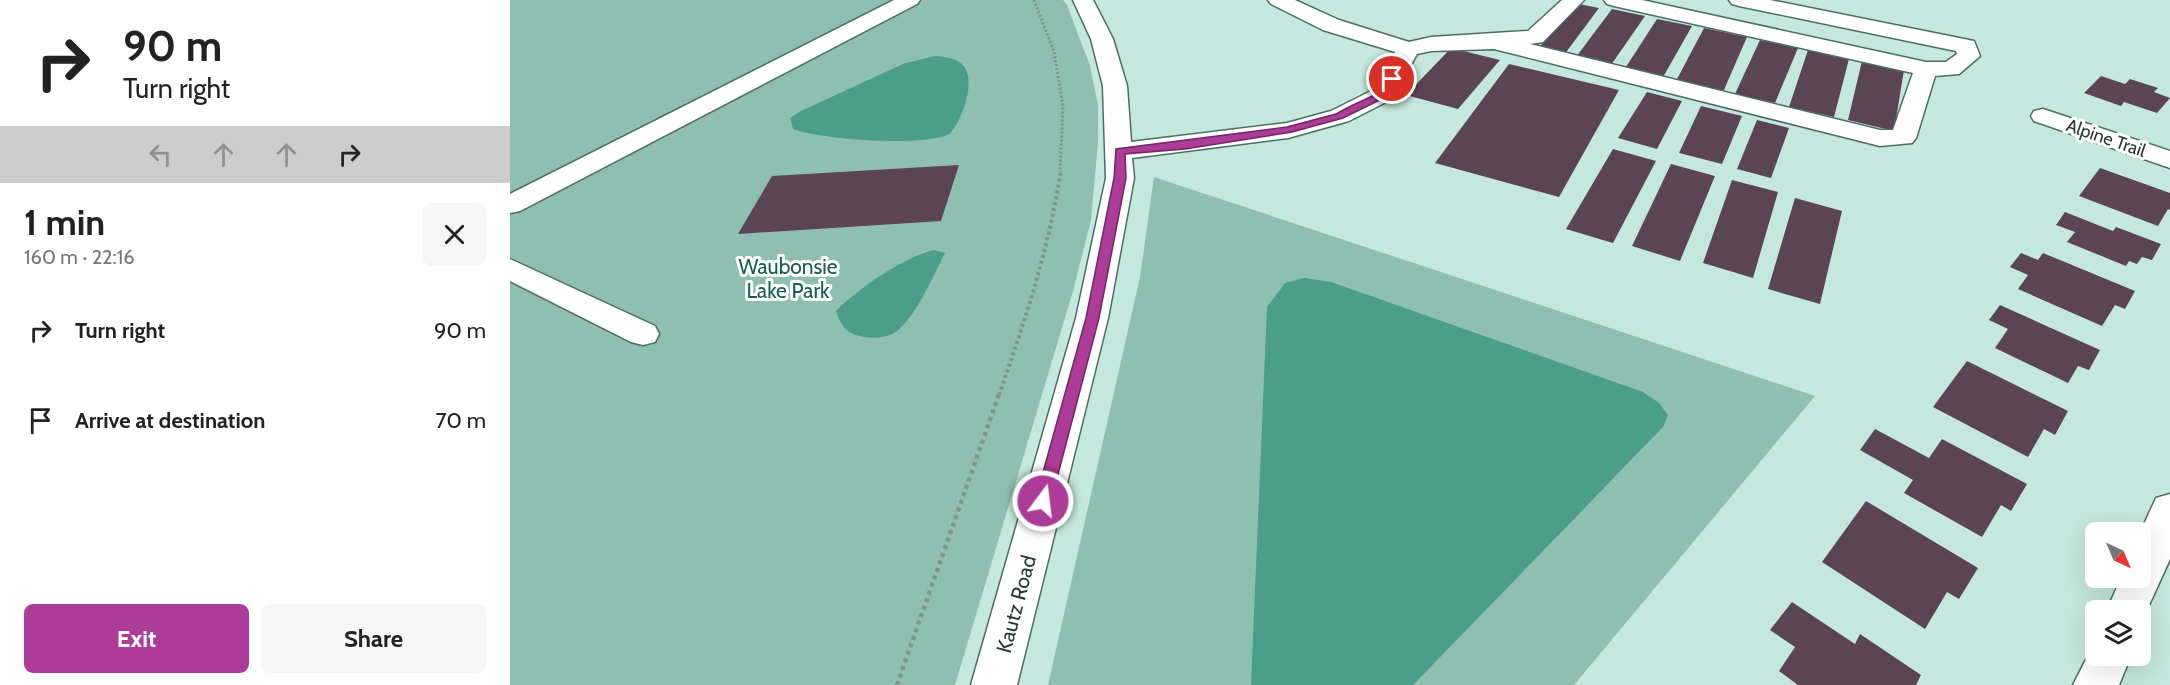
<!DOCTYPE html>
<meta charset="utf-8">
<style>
body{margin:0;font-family:Cabin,sans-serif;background:#f6f6f6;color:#222;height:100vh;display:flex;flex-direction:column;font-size:22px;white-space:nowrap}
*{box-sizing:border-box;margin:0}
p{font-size:20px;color:#767676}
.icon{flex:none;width:33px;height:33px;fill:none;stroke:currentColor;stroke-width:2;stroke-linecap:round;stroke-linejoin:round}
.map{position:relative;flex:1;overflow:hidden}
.details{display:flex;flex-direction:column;background:#fff;width:510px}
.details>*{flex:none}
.top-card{background:#fff;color:#222;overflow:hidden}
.needle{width:39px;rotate:136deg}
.buttons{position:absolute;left:1575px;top:522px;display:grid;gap:12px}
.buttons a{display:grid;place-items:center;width:66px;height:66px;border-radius:9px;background:#fff;box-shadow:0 6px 24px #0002;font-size:30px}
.pin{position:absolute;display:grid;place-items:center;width:51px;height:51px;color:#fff;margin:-26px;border:3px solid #fff;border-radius:50%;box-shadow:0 2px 6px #0007}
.me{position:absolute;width:66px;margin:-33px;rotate:15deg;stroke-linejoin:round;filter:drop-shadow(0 0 4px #0008)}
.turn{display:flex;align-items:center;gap:21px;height:126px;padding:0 24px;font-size:27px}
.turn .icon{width:78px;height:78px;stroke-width:2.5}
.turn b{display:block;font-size:42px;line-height:51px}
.lanes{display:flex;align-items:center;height:57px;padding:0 24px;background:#0003;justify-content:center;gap:30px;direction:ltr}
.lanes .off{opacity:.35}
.round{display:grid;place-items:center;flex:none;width:63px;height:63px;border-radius:9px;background:#f6f6f6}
.summary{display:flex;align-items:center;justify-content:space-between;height:102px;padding:0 24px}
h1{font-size:36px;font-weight:700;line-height:45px}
.primary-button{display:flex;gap:12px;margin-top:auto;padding:12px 24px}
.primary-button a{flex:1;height:69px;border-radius:9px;background:#ac3c98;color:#fff;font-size:24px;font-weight:700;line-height:69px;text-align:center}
.primary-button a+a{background:#f6f6f6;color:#222}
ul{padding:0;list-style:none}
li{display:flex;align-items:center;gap:18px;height:90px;padding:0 24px}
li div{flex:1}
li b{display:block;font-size:22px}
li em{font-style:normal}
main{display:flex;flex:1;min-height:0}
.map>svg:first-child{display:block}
</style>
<main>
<section class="details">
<div class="top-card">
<div class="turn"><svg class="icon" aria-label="right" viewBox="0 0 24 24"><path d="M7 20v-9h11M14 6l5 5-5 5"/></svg><div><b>90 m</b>Turn right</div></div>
<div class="lanes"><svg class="icon off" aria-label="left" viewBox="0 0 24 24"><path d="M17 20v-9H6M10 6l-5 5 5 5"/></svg><svg class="icon off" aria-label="ahead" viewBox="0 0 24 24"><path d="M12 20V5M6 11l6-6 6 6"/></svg><svg class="icon off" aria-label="ahead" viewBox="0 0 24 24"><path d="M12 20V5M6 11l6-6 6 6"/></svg><svg class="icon" aria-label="right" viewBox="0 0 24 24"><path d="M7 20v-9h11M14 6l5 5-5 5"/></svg></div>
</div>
<div class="summary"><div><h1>1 min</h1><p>160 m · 22:16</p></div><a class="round"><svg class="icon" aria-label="close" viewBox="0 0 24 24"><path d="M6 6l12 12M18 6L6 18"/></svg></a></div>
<ul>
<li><svg class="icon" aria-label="right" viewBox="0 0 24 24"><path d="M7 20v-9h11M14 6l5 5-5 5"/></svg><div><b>Turn right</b></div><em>90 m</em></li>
<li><svg class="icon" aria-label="arrive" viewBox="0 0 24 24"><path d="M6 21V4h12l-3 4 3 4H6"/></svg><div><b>Arrive at destination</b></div><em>70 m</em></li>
</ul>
<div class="primary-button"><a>Exit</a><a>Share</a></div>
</section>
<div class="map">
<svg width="1660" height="685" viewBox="0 0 1660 685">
<rect width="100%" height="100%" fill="#c4e8dd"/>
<g fill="#8ebfb1">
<polygon points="0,0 553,0 557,5 580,66 588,105 588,142 581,220 563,291 445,685 0,685"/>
<polygon points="644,177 1305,396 1064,685 538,685 630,277"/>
</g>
<g fill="#4a9e8a">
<path d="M425,56C435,57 446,58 453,65C467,81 452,120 440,134C412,147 313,140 283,129L280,118L291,111L393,64Z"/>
<path d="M424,250L435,253C424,274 403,324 382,334C371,339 361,338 350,336C336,334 330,324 326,311C349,288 392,258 424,250Z"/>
<polygon points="794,278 821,282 1133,392 1149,403 1158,415 1153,427 903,685 741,685 757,307 775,283"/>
</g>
<g fill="#5b4555">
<polygon points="1064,3 1089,8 1054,55 1028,49"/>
<polygon points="1102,9 1135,16 1101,65 1066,57"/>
<polygon points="1147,19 1182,26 1152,79 1114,70"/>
<polygon points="1194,28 1237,37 1213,92 1166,81"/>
<polygon points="1250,40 1288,48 1265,103 1225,94"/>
<polygon points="941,48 990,60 948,109 896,95"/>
<polygon points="1298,50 1339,59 1324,117 1279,107"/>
<polygon points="1352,61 1394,70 1384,131 1338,120"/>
<polygon points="999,64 1109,90 1049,197 925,163"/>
<polygon points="1591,76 1615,84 1620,79 1648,88 1644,92 1660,98 1647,113 1614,102 1611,106 1574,93"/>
<polygon points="1137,92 1172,101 1147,149 1108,138"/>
<polygon points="1191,106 1232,116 1212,164 1169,153"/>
<polygon points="1247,120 1279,128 1261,178 1227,169"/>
<polygon points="1103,149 1146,161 1103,243 1056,229"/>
<polygon points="1161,164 1205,176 1170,261 1122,246"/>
<polygon points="449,165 431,221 228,234 262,176"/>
<polygon points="1590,168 1660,193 1660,210 1658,209 1648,226 1569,196"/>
<polygon points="1222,180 1268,192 1243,278 1193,263"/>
<polygon points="1285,198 1332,211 1310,304 1258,289"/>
<polygon points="1555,212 1603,231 1606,227 1651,244 1642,260 1632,257 1627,264 1619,261 1616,266 1557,242 1565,232 1546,225"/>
<polygon points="1511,253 1528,260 1533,253 1625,291 1615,309 1605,305 1592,326 1508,289 1518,275 1500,267"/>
<polygon points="1490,305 1590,350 1579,370 1568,366 1558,383 1485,348 1498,329 1479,320"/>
<polygon points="1457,361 1558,411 1545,435 1534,429 1518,457 1423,407"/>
<polygon points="1365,429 1419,458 1432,439 1517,484 1501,511 1491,505 1472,537 1394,493 1403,480 1350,450"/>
<polygon points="1356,501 1468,568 1449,599 1437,592 1415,629 1312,562"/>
<polygon points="1282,602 1345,644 1350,634 1411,675 1406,685 1288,685 1269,671 1285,647 1260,630"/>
</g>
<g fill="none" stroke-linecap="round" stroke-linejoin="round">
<g stroke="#4c6d64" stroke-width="3">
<g id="minor">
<polygon points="384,0 410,0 407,4 10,211 0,213 0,194"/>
<polygon points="563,0 583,0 603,39 617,86 621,142 777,123 821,111 865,89 885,52 813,30 761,4 758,0 785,0 829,20 899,42 921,37 1018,31 1052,0 1074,0 1033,42 1020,44 1370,130 1383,130 1403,73 1104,6 1097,4 1094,0 1132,0 1416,62 1436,62 1447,54 1446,51 1229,6 1222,4 1219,0 1260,0 1464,41 1470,56 1449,74 1425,76 1406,138 1402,143 1370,146 984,49 921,51 907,54 882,99 839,121 778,138 622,158 624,178 598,318 507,685 461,685 566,318 596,178 593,86 581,39"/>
<polygon points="1533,109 1660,151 1660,168 1524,121 1521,116 1524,111"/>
<polygon points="0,259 145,326 149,334 145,342 133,345 121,342 0,281"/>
<polygon points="1660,494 1660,559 1630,625 1630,610 1597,610 1611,578 1630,578 1630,533 1646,498"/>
<polygon points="1586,640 1586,656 1621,656 1609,685 1563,685"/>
</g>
</g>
<polyline stroke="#7c968e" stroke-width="3" stroke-dasharray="2 2" stroke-linecap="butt" points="524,0 544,52 553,106 550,172"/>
<path stroke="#7c968e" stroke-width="4" stroke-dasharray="3 3" stroke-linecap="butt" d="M489,395C515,321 539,248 551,170"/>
<polyline stroke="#7c968e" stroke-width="4.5" stroke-dasharray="4 4" stroke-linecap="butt" points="387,685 489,394"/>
<use href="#minor" fill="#fff" fill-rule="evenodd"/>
</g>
<polygon fill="#ac3c98" stroke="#702763" stroke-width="1.5" points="879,77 887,79 878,96 833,118 782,132 675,149 615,154 616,178 589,318 541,501 539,506 527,506 525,501 576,318 604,178 606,149 777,127 826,114 841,106 871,92"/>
<g text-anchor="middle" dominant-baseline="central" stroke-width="6" stroke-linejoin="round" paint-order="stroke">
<g font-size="18" fill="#293833" stroke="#fff">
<text transform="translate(1596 138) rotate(19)">Alpine Trail</text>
</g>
<g font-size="21" fill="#185d4e" stroke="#fff">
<text x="278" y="266">Waubonsie<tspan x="278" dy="24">Lake Park</tspan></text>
</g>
<g font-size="21" fill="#293833" stroke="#fff">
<text transform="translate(506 604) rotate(-75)">Kautz Road</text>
</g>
</g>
</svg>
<div class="buttons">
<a><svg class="needle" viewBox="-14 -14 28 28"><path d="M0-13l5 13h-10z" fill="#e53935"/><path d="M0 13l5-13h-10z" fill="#767676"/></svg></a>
<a><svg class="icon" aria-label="layers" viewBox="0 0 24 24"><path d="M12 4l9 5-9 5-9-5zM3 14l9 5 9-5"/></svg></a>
</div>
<div class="pin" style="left:882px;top:79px;background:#d93025"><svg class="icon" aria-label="arrive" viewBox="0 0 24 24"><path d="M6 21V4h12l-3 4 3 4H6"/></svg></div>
<svg class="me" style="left:533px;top:501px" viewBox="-20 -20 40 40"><circle r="17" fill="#ac3c98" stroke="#fff" stroke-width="3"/><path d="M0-11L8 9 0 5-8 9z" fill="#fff"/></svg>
</div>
</main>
